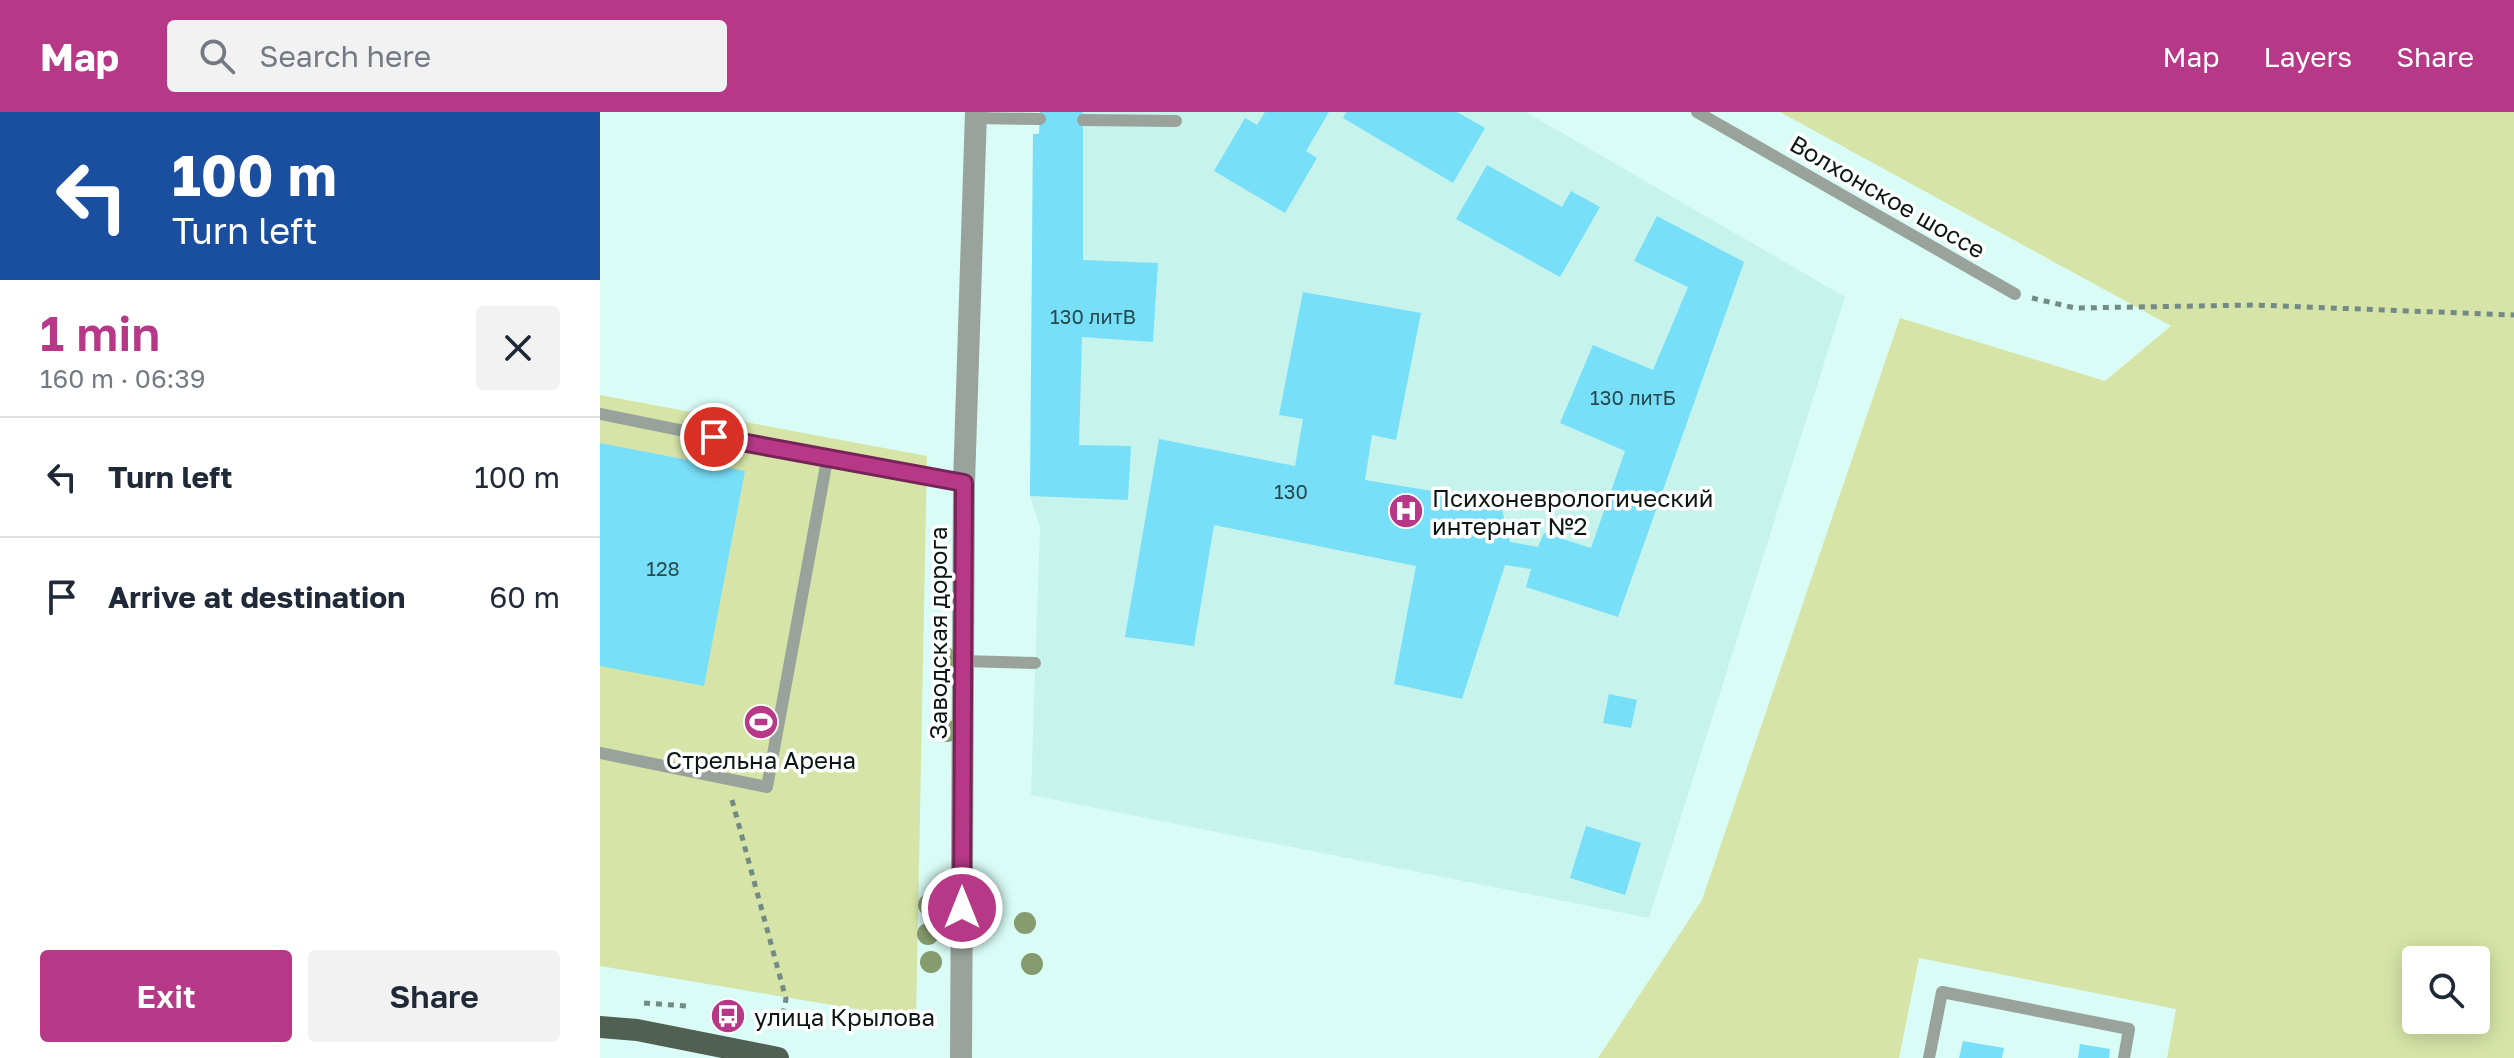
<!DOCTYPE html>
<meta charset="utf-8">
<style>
body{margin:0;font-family:"Golos Text",sans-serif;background:#f2f2f3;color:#1f2937;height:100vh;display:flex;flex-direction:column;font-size:30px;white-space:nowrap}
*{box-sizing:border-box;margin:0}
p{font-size:26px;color:#747a83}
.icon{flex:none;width:44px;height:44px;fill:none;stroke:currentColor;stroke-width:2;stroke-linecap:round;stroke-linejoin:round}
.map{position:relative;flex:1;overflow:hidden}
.sheet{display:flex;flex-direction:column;background:#fff;width:600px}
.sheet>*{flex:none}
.guide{background:#1a4fa0;color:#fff;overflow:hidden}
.buttons{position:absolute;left:1802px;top:834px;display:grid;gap:16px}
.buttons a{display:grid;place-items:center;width:88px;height:88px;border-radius:8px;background:#fff;box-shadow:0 4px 20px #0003;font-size:40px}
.pin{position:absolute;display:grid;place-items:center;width:68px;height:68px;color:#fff;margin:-34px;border:4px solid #fff;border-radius:50%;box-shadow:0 2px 8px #0007}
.me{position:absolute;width:88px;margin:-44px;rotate:0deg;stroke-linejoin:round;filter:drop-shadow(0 0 6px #0008)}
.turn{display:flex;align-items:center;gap:28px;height:168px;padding:0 40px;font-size:36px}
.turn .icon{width:104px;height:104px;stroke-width:2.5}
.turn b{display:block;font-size:56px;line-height:68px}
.round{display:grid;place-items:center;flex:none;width:84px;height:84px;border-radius:8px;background:#f2f2f3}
.head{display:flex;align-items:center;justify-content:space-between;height:136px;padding:0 40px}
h1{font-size:48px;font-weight:600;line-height:60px;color:#b63887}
.primary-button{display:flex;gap:16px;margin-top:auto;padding:16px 40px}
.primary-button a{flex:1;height:92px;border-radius:8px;background:#b63887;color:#fff;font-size:32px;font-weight:600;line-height:92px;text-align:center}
.primary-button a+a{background:#f2f2f3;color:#1f2937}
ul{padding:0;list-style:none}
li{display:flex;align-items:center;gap:24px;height:120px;padding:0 40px;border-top:2px solid #e0e1e3}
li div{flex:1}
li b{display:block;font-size:30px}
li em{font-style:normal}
header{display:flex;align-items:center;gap:48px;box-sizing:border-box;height:112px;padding:0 40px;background:#b63887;color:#fff}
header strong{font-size:38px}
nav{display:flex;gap:44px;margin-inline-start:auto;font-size:28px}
.search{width:560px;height:72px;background:#f2f2f3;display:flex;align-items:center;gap:20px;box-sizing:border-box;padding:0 28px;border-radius:8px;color:#747a83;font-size:30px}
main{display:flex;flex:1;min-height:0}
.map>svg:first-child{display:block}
</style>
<header>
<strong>Map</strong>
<div class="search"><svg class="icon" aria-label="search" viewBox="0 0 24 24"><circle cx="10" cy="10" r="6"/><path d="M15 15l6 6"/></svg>Search here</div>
<nav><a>Map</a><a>Layers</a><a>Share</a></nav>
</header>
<main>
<section class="sheet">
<div class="guide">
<div class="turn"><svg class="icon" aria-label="left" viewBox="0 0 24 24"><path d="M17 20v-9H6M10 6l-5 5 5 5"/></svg><div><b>100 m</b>Turn left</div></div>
</div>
<div class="head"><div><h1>1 min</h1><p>160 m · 06:39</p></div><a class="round"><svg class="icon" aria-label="close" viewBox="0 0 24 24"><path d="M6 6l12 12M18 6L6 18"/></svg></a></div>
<ul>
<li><svg class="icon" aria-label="left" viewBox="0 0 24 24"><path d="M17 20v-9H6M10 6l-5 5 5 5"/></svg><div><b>Turn left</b></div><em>100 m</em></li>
<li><svg class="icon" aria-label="arrive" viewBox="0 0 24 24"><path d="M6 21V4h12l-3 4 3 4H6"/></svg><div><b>Arrive at destination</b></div><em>60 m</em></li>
</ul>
<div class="primary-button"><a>Exit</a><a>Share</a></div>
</section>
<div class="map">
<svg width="1914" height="946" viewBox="0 0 1914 946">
<rect width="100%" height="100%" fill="#d9fcf6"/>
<polygon fill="#c6f3ec" points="440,0 926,0 1245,185 1049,806 431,683 440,415 430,384 433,22 439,21"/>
<g fill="#d6e5a7" fill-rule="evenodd">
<path d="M1180,0H1914V946H1567L1576,897L1319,846L1299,946H998L1102,788L1300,206L1505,269L1571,214ZM1876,848V908H1816V848Z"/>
<polygon points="0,283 327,344 316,907 0,854"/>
</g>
<g fill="#78dff9">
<polygon points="440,0 483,0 483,148 558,151 553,230 482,225 479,333 531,334 528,388 430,384 433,22 439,22"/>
<polygon points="665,0 729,0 706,39 717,46 685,101 614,59 645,6 657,13"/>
<polygon points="746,0 857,0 885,16 853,71 743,6"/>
<polygon points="887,53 962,95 971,79 1000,95 960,165 856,107"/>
<polygon points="1057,104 1144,150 1018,505 926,475 931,457 905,453 862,587 794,572 816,454 614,413 594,534 525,525 559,327 695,354 703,307 679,303 703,180 821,201 796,328 772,323 765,368 900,390 910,430 938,435 944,421 991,436 1025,339 960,311 993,233 1053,258 1088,175 1034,149"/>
<polygon points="0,331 145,359 104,574 0,554"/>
<polygon points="1009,582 1037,588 1031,616 1003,611"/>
<polygon points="986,714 1041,731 1025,783 970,766"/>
<polygon points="1363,929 1404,936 1402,946 1359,946"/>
<polygon points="1480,932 1510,937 1509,946 1478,946"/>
</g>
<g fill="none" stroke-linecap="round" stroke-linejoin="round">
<g stroke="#738a86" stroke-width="5" stroke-dasharray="6 6" stroke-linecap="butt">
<polyline points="1432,186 1475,196 1655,193 1914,203"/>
<polyline points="132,688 186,887 182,907"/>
<polyline points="44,891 87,894"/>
</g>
<g stroke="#99a39b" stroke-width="12">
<polyline points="1097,0 1415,182"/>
<polyline points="376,6 440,7"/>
<polyline points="483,8 576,9"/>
<polyline points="0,302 227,348"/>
<polyline points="362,549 435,551"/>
<polyline points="0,641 167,675 227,348 364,371"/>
<polyline points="1329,946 1342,880 1529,917 1524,946"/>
</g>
<polyline stroke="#99a39b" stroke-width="22" points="361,946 364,371 376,0"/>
<polyline stroke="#506154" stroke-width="22" points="0,915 37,918 178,946"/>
</g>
<g fill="#869c6f">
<circle cx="347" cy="547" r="11"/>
<circle cx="347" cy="619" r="11"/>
<circle cx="329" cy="793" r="11"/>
<circle cx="425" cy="811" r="11"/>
<circle cx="328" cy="822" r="11"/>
<circle cx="331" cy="850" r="11"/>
<circle cx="432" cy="852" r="11"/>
</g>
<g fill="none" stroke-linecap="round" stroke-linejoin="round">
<g stroke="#762458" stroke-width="20">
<polyline id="route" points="114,325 364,371 362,796"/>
</g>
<use href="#route" stroke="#b63887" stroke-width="14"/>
</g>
<defs>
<g id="hospital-disc" transform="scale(1.8)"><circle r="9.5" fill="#b63887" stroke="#fff"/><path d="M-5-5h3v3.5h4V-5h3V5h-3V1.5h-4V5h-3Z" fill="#fff"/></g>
<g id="stadium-disc" transform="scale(1.8)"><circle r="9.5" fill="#b63887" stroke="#fff"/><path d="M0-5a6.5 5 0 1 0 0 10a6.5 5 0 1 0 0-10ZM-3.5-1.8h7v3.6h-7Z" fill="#fff"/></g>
<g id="bus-disc" transform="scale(1.8)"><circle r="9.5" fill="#b63887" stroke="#fff"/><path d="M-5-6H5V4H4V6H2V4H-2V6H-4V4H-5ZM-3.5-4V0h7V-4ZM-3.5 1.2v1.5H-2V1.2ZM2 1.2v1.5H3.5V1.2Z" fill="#fff"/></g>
</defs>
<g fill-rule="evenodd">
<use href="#hospital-disc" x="806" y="399"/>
<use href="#stadium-disc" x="161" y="610"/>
<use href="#bus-disc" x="128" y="904"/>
</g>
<g text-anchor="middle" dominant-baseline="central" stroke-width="7" stroke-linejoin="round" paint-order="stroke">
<g font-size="20" fill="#26494e">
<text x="493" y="204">130 литВ</text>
<text x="1033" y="285">130 литБ</text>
<text x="691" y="379">130</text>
<text x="63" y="456">128</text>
</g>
<g font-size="24" fill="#0b1715" stroke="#fff">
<text transform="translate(1288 84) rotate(30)">Волхонское шоссе</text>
<text transform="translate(337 521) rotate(-90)">Заводская дорога</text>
</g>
<g font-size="24" fill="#0b1715" stroke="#fff" text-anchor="start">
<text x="832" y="385">Психоневрологический<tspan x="832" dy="28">интернат №2</tspan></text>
<text x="161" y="647" text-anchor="middle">Стрельна Арена</text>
<text x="154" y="904">улица Крылова</text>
</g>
</g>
</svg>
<div class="buttons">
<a><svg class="icon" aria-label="search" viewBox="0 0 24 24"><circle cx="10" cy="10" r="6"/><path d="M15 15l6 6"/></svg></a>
</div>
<div class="pin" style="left:114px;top:325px;background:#d93025"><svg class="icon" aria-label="arrive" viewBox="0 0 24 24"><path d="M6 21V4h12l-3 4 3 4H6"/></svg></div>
<svg class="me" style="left:362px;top:796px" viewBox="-20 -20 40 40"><circle r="17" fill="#b63887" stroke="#fff" stroke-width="3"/><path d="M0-11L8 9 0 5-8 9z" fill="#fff"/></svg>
</div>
</main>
